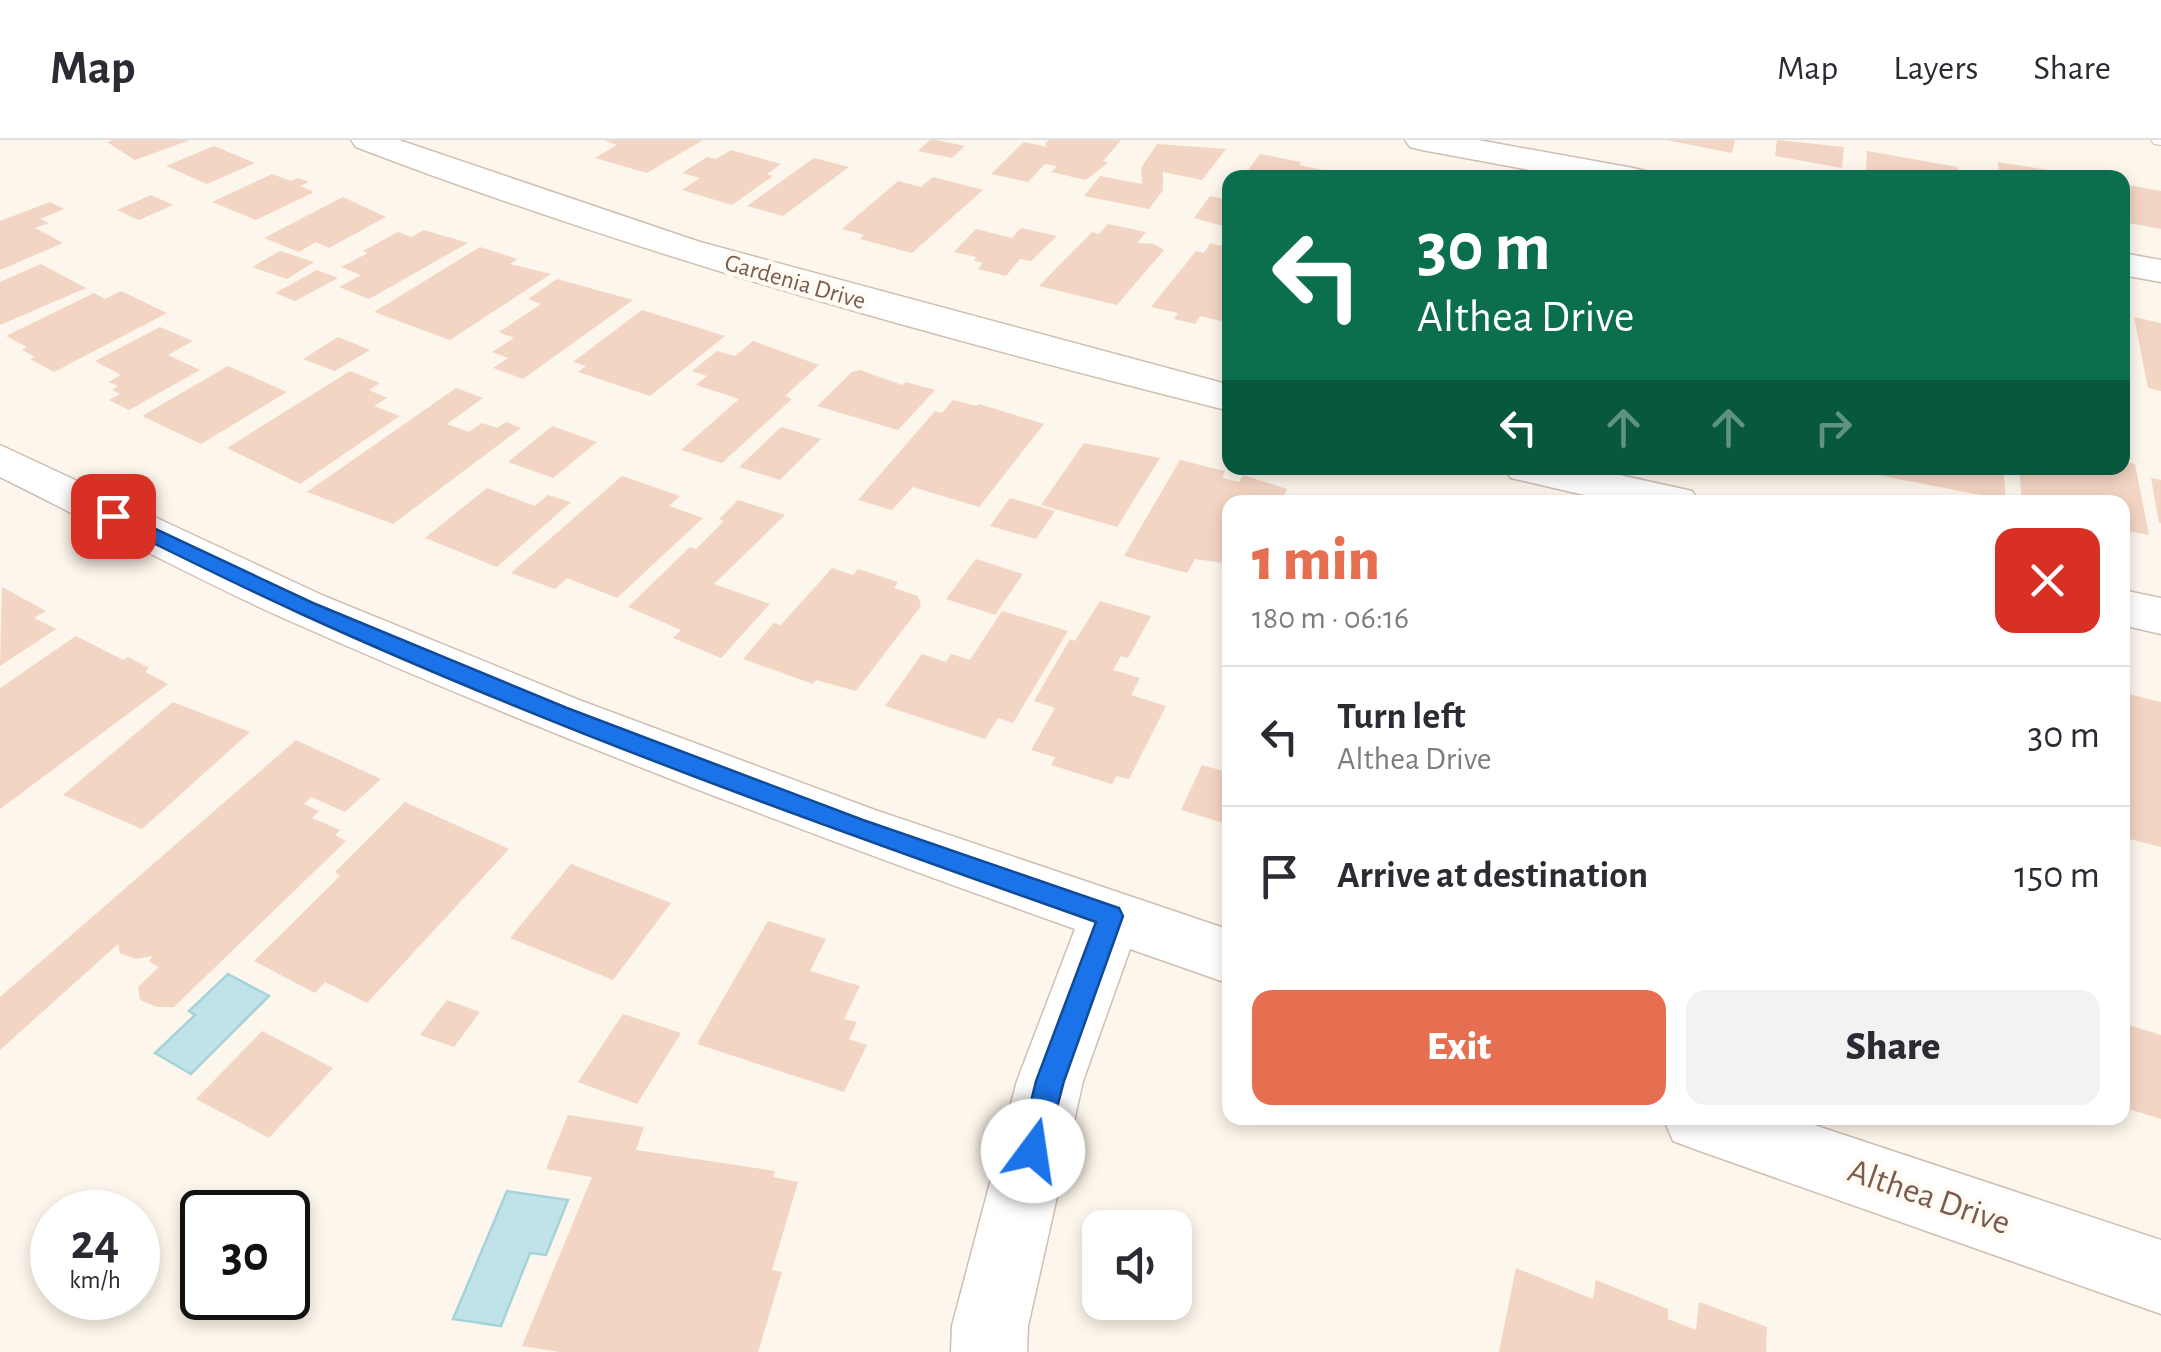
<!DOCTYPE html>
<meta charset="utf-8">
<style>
body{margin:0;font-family:"Alegreya Sans",sans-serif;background:#f2f2f3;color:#2b2b33;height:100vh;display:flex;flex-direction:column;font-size:38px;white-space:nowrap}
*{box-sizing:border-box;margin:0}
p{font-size:32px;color:#7c7c81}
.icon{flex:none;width:55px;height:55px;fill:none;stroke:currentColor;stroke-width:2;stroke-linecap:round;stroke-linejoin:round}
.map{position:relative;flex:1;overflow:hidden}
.side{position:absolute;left:1222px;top:355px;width:908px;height:630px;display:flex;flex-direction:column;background:#fff;border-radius:20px;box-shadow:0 5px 15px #0003}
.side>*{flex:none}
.banner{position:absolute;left:1222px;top:30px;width:908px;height:305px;border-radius:20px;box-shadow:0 5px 15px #0003;background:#0b6e4f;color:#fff;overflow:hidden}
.tools{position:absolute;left:1082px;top:1070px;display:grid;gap:20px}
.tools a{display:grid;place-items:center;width:110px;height:110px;border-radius:20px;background:#fff;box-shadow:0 5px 15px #0003;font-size:50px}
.speed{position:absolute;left:30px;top:1050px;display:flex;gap:20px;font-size:50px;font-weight:700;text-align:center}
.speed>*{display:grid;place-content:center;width:130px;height:130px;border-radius:50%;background:#fff;box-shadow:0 5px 15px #0003;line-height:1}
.speed small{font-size:25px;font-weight:400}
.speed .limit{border:5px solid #111;border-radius:15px;background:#fff;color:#111}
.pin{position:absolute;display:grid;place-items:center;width:85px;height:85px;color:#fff;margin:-42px;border-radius:20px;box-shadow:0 5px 15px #0006}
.me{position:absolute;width:110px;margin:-55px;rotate:14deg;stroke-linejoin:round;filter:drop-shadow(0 0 8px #0008)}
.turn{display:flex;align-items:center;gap:35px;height:210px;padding:0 30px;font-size:45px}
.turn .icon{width:130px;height:130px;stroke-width:2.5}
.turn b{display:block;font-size:70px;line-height:85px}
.lanes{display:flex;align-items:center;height:95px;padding:0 30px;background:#0003;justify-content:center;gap:50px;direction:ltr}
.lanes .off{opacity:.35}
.round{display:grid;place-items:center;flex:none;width:105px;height:105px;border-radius:20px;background:#f2f2f3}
.headline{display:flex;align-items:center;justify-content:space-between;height:170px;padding:0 30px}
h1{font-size:60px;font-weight:800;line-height:75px;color:#e76f51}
.cta{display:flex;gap:20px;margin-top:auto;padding:20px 30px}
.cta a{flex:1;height:115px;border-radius:20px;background:#e76f51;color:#fff;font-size:40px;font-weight:800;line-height:115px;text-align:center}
.cta a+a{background:#f2f2f3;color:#2b2b33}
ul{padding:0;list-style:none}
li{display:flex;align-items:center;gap:30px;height:140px;padding:0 30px;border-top:2px solid #e1e1e2}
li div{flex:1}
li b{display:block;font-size:38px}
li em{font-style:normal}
header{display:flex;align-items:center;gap:60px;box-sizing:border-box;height:140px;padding:0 50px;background:#fff;border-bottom:2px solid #e1e1e2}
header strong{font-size:48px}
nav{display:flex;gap:55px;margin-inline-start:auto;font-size:35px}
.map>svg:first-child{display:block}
</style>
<header>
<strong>Map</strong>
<nav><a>Map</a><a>Layers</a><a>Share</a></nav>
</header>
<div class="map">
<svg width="2161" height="1212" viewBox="0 0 2161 1212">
<rect width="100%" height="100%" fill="#fdf6ec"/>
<g fill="#bfe3e8" stroke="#a5d3da" stroke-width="2.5">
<polygon points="228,834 269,856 191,934 155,913 195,875 189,871"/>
<polygon points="507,1051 568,1060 546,1115 530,1113 501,1186 453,1179"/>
</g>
<g fill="#f3d5c3">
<polygon points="113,0 190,0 135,20 107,2"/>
<polygon points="604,0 703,0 647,33 595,18 617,5"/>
<polygon points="930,0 936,0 965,6 952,18 918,11"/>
<polygon points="1049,0 1121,0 1103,21 1108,23 1086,40 1051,32 1057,26 1045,24 1028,42 991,34 1024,2 1047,7 1045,4"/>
<polygon points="1666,0 1735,0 1732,13"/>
<polygon points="1777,0 1844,7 1842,28 1775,16"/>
<polygon points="1157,4 1226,9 1202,40 1163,32 1163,50 1149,69 1084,56 1100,36 1142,44 1141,28"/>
<polygon points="214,6 255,23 207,44 166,26"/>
<polygon points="731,10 781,24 767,34 773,36 732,65 682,50 700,38 682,33 707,17 716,19"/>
<polygon points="1867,11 1958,27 1958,38 1895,38 1866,32"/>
<polygon points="1260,14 1301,22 1299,25 1323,30 1318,38 1242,38"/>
<polygon points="814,18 849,27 783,76 747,66"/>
<polygon points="1998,22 2066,33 2066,38 1999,38"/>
<polygon points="272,34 291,41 298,38 309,42 300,46 314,52 256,80 212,62"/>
<polygon points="933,37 983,50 912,113 860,99 864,95 842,89 898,41 921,47"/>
<polygon points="2122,44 2161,51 2161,89 2122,82"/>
<polygon points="151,55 173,65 139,80 117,70"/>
<polygon points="1210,56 1230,60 1230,88 1194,78"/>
<polygon points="343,57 386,77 329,108 316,102 299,112 264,98"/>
<polygon points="50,62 64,69 40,79 49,83 35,88 63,103 0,130 0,81"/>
<polygon points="1108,84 1146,92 1137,103 1154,104 1164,110 1117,165 1039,146 1092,92 1099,94"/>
<polygon points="1021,88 1057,96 1031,121 1020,119 1006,136 978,129 983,123 974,121 976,117 954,112 976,89 1012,98"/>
<polygon points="424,90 468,103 369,159 339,147 361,135 341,127 368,113 363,111 398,92 411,97"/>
<polygon points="1210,103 1230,108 1230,183 1200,176 1195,184 1174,179 1178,173 1151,167 1196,111 1204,113"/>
<polygon points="480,107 517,119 510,124 551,134 450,200 374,172"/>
<polygon points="280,111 314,122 287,139 252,127"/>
<polygon points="41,124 86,148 0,185 0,142"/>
<polygon points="317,130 338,138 295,161 275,153"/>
<polygon points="557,139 633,160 523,239 493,228 508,218 492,212 514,198 499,192 541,164 528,159"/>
<polygon points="121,151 167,173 54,232 30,219 35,217 22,210 27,207 6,196 94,153 105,159"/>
<polygon points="642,170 725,196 650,256 578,232 586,226 573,222"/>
<polygon points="2134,177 2161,183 2161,251 2148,248"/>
<polygon points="160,187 193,201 168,215 200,230 129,270 109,260 120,254 112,250 118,246 108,242 121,235 95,221"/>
<polygon points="338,197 370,210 335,231 303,219"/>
<polygon points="753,201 819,225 785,256 792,259 722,323 681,310 739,259 696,245 707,236 692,231 717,211 735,216"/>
<polygon points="228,226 287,252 201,304 142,276"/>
<polygon points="860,230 902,245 906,242 935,250 898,290 817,266 852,232"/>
<polygon points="350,231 380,243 369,250 387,258 374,266 400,276 300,344 227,308"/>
<polygon points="456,248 483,258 447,284 469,292 482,283 497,288 506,282 521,288 393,384 307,352"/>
<polygon points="953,260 977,266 979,264 1044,284 979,367 913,347 892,370 858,360 935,271 942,273"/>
<polygon points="552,286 597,302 553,338 508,322"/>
<polygon points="781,287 821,299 780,340 739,327"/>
<polygon points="1084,303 1160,318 1117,387 1041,365"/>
<polygon points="1180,320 1225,331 1222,338 1239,342 1243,335 1287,349 1281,362 1230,362 1230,424 1195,419 1187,433 1124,416"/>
<polygon points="2122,321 2135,324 2149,395 2122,390 2122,362 2022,362 2019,328 2122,328"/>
<polygon points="1878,328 2003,328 2006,360 1878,335"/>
<polygon points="622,336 680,356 669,366 703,378 617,458 567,438 555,449 511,433"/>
<polygon points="2151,338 2161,340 2161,383 2159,383"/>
<polygon points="487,348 535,366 548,355 571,362 497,427 425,398"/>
<polygon points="1010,358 1055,371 1036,399 990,386"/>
<polygon points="738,360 785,375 714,444 770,464 721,518 673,498 681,490 628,467 690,407 696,409 724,381 719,379"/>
<polygon points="976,419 1023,434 995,475 946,459"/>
<polygon points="832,428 853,435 858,429 898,442 894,448 918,456 921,466 856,551 816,540 813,544 743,519 774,483 781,485"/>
<polygon points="2,447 46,471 34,478 56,489 0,526"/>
<polygon points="1100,461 1151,476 1128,518 1121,516 1113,530 1140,538 1131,555 1166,566 1129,639 1116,636 1112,644 1051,625 1055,617 1031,610 1055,568 1034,561 1070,499 1075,501"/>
<polygon points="1002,471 1068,491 1013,583 998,578 985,599 885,566 922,514 946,522 951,514 970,520"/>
<polygon points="76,496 123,520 128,517 149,528 145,532 168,544 0,669 0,548"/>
<polygon points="2128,554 2161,562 2161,707 2122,697 2122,558 2129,559"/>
<polygon points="173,562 250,592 142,689 63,655"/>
<polygon points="296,600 381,639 345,672 311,657 304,664 319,671 312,678 340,690 335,695 346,701 174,867 157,867 140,860 138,847 159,827 149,822 152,816 136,819 120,813 118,804 0,910 0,857"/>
<polygon points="1202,625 1230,633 1230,685 1181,670"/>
<polygon points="405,662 509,709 367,863 325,842 315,853 254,821 340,736 335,732"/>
<polygon points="571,724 671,763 613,840 510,798"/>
<polygon points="768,781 826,799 810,831 860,846 844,879 857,882 849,899 867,905 844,952 697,904"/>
<polygon points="447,860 480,872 454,907 420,895"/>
<polygon points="623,874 681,893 637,964 578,942"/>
<polygon points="2122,883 2161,895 2161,979 2122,967"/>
<polygon points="262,891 333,928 269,998 196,959"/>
<polygon points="568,975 644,987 636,1010 775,1031 773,1037 798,1042 772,1130 782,1132 758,1212 560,1212 522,1206 592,1037 546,1029"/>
<polygon points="1516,1128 1593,1159 1596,1140 1668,1169 1668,1179 1696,1190 1699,1162 1767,1187 1766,1212 1499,1212"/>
</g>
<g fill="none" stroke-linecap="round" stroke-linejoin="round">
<g stroke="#d1beb0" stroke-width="2">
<polygon id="lane" points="2151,0 2161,0 2161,5 2154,4"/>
</g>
<g stroke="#d1beb0" stroke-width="3">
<g id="street">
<path d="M351,0H399L700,102L1230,245V271C935,197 641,116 356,7Z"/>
<polygon points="1405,0 1478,0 1633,28 1645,31 1650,38 1573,38 1422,10 1410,7"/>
<polygon points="2122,113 2161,120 2161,142 2122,135"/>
<path d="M0,305L324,456L579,560L875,670L1230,790V844L1130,809L1083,941L1028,1186L1027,1212H951L952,1186L1017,941L1075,789C811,695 549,596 292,482C193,438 97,385 0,337Z"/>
<polygon points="1504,328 1588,328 1692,351 1699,362 1614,362 1511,338"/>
<polygon points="2122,450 2161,458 2161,494 2122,485"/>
<polygon points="1663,978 1793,978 2161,1100 2161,1174 1697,1010 1673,1001"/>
</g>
</g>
<use href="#lane" fill="#fff" fill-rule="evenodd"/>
<use href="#street" fill="#fff" fill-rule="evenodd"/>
</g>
<path fill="#1a73e8" stroke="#114b97" stroke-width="2.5" d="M113,369L313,463L567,568L863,680L1119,768L1123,776L1064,941L1043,1021L1033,1025L1023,1021L1019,1011L1036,941L1096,782C827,687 557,591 297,472C233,443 170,411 106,380V371Z"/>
<g text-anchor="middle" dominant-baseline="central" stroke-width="9" stroke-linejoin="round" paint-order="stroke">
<g font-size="25" fill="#7a5c4d" stroke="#fffaf3">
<text transform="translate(795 142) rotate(16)">Gardenia Drive</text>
</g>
<g font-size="35" fill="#7a5c4d" stroke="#fffaf3">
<text transform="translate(1929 1057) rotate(19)">Althea Drive</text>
</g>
</g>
</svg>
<div class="tools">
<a><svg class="icon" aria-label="sound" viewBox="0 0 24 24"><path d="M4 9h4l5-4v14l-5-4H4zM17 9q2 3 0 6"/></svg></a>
</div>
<div class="speed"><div>24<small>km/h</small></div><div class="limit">30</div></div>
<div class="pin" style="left:113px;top:376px;background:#d93025"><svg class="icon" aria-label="arrive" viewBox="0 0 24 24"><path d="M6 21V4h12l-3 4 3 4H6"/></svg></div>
<svg class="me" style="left:1033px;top:1011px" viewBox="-20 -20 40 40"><circle r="19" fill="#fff"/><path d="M0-13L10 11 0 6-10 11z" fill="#1a73e8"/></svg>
<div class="banner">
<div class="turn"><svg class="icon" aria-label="left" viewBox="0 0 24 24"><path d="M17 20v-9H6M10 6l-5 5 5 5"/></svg><div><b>30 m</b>Althea Drive</div></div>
<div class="lanes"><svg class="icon" aria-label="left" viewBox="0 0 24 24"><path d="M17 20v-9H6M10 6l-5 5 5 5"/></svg><svg class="icon off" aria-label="ahead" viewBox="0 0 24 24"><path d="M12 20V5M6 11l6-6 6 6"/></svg><svg class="icon off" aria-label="ahead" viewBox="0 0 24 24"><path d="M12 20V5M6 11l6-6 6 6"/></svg><svg class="icon off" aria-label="right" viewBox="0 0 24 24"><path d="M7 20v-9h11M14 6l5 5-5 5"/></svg></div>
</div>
<section class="side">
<div class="headline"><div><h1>1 min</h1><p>180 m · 06:16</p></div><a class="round" style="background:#d93025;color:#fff"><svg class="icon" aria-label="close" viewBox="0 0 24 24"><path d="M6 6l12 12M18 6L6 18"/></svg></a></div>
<ul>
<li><svg class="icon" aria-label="left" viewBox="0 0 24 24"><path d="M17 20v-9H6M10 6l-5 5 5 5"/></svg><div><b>Turn left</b><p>Althea Drive</p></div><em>30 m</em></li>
<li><svg class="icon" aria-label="arrive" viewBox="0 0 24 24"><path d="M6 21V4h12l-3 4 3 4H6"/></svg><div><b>Arrive at destination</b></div><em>150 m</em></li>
</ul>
<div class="cta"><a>Exit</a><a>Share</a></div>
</section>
</div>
